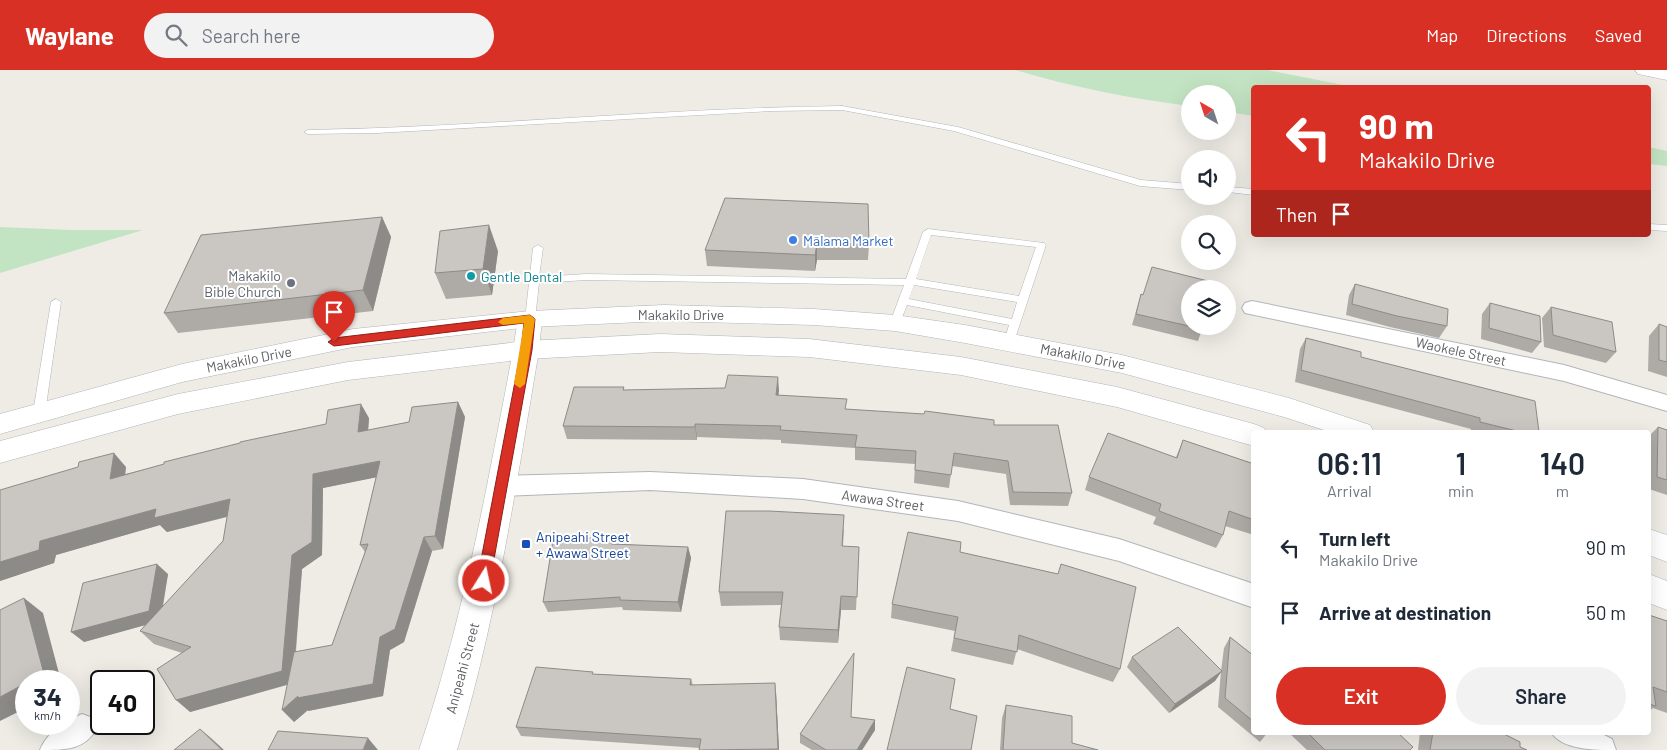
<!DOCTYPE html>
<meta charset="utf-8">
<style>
body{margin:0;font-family:Barlow,sans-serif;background:#f2f2f3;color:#1f2937;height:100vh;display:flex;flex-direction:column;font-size:19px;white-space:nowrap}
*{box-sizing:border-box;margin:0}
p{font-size:16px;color:#747a83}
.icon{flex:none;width:28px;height:28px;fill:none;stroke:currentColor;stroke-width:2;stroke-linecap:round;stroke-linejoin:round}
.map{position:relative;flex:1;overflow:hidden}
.panel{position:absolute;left:1251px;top:360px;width:400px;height:305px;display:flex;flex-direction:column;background:#fff;border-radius:5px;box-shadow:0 5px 20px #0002}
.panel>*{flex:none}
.top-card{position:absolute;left:1251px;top:15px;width:400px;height:152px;border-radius:5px;box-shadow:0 5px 20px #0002;background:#d93025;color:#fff;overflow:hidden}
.needle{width:32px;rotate:321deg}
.buttons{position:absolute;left:1181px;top:15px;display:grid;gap:10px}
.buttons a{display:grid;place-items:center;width:55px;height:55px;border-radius:50%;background:#fff;box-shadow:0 5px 20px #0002;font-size:25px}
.speed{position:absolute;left:15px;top:600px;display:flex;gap:10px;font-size:25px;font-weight:700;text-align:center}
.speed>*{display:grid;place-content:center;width:65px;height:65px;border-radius:50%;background:#fff;box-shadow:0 5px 20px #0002;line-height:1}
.speed small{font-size:12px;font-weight:400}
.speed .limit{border:2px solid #111;border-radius:8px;background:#fff;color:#111}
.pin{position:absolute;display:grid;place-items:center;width:42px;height:42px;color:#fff;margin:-51px -21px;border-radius:50% 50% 50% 0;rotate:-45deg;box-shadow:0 0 5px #0007}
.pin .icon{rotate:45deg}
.me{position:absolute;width:55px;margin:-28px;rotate:10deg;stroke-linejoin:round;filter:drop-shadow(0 0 4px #0008)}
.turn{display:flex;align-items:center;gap:18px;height:105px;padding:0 25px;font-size:22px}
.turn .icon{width:65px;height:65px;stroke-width:2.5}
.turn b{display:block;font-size:35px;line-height:42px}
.then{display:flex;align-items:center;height:48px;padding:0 25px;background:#0003;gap:10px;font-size:19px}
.eta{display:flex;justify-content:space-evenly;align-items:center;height:85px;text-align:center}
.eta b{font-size:30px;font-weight:600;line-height:35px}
.action{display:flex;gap:10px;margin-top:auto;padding:10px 25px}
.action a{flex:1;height:58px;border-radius:30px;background:#d93025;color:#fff;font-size:20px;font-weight:600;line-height:58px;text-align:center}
.action a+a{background:#f2f2f3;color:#1f2937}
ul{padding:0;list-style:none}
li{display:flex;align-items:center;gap:15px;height:65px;padding:0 25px}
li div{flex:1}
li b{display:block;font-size:19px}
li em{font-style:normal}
header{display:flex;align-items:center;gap:30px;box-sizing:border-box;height:70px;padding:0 25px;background:#d93025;color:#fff}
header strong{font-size:24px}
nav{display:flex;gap:28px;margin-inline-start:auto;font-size:18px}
.search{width:350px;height:45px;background:#f2f2f3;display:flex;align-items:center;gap:12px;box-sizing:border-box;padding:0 18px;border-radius:28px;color:#747a83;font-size:19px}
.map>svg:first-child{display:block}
</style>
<header>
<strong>Waylane</strong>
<div class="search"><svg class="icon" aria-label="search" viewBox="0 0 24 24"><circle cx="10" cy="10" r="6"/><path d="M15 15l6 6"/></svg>Search here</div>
<nav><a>Map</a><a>Directions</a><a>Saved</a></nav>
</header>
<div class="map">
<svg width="1667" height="680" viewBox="0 0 1667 680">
<rect width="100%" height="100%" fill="#eeece5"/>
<g fill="#c3e4c3">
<path d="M1015,0H1268L1353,17L1254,18V46L1228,42V24H1190V36C1131,29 1072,17 1015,0Z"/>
<polygon points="1649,77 1667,81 1667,96 1649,94"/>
<polygon points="0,157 71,160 143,160 0,203"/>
</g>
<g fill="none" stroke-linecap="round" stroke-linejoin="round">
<g stroke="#b2b5b9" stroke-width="1">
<g id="service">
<path d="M842,36L958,57L1141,110L1190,114V120L1140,116L954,61L842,40L772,41L377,63L308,64L304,62L308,60C486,57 664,38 842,36Z"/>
<polygon points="1228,117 1254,119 1254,125 1228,122"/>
<polygon points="1649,154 1667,155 1667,161 1649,160"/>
<path d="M928,159L1044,173L1046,175L1013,275H1005L1004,272L1009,255L907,235L899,255H891L890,253L904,215L586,210L539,213L535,249L530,252L525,249L533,178L538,175L543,178L539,207L586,204L906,209L923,162ZM931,165L1036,177L1019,226L916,209ZM914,215L1017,232L1012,249L909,229Z"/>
<polygon points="56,229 61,232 45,343 39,347 33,343 51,232"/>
</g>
</g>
<g stroke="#b2b5b9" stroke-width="2">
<g id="minor">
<polygon points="1252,231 1564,295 1667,325 1667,341 1564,311 1245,243 1242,238 1245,233"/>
<polygon points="650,402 803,409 958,431 1119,469 1254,514 1254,538 1119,491 958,451 803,429 650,420 501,426 492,423 489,416 492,409 501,406"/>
<path d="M82,644L93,648L97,658C85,680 66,680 40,680C44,670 56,654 69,654V650Z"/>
<path d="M1551,662H1598L1612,669L1616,680C1594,680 1562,680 1551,662Z"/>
</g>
</g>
<g stroke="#b2b5b9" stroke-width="1">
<g id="tertiary">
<polygon points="1635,0 1667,0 1667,10 1638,4"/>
<path d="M530,241L539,243L542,249L539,280C516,415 497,549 457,680H419C451,585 473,489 492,390C501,343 511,296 518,249L521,243Z"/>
</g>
</g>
<g stroke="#b1b4b9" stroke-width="1">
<g id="secondary">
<polygon points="664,235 814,239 895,245 965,255 1122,285 1289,328 1370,355 1374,362 1330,362 1284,347 1122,303 965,273 895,261 814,255 664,251 530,257 353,277 182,312 0,364 0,344 182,294 353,259 530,241"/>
<polygon points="660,264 809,269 961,287 1117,317 1254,354 1264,358 1267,362 1254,362 1254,376 1117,337 961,305 809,287 660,282 526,289 348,310 178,344 0,393 0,371 178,324 348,292 526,271"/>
<polygon points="1649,459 1667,465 1667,492 1649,485"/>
<polygon points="1649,504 1667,511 1667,540 1649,533"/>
</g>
</g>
<use href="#service" fill="#fff" fill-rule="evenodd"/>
<use href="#minor" fill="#fff" fill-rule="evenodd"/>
<use href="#tertiary" fill="#fff" fill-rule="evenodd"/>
<use href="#secondary" fill="#fff" fill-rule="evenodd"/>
</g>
<g fill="#aeaba7" fill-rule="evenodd">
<polygon points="725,128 869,174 868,190 817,190 815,201 707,196 705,180"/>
<polygon points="382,147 391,167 373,241 178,263 164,243"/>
<polygon points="498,181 492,225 446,229 435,203"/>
<polygon points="1355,214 1447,256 1439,268 1390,257 1346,245 1349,225"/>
<polygon points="1190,219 1202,259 1198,271 1132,255 1141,224 1143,225"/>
<polygon points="1490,233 1541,272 1532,283 1481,269 1482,244"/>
<polygon points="1551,237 1616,282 1606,293 1544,277 1542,248"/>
<polygon points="1659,254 1667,257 1667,307 1648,301 1649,266"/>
<polygon points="1306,268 1361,287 1539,362 1471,362 1471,359 1295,312 1300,279"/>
<polygon points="624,320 779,320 778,325 846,339 994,355 1072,423 1068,436 1010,435 1006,404 952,396 949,418 914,413 915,394 855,390 855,378 781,373 781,370 697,367 697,370 567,369 563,356"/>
<path d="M458,332L465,347L443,479L432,481L404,572L390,580L383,626L308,641V640L294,652L287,615L190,642L182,583L154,574L140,561L145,555L84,572L168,504L163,537L223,471L227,447L167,462L160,455L56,485L54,493L0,511L126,397L125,404L369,348L368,360L409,352ZM376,407L360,475L365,482L332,575L296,582L302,499L322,485L323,418Z"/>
<polygon points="1658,357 1667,360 1667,425 1649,419 1649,366"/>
<polygon points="1183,370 1254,394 1254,465 1225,456 1223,465 1216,478 1153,454 1156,447 1085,420 1089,407 1176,387"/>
<polygon points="844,459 843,476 859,477 856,540 841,540 838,573 780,570 779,557 781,535 721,536 719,522"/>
<polygon points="612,467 614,474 688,477 691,488 681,542 623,540 622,537 548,542 543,532"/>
<polygon points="960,482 1058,504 1061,494 1120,599 1113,612 1017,579 1013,595 951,581 955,561 891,548 892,534"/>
<polygon points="1649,545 1667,551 1667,643 1653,638 1649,641"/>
<polygon points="1230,567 1254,586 1254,662 1268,662 1260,672 1218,637 1221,601 1215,611 1169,643 1127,597 1132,587 1221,601 1224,578"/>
<polygon points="594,604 691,609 693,615 776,622 779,680 699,680 700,678 521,666 516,657"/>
<polygon points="1006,635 1072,673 1098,680 1000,680 1002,648"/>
<polygon points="851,647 875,650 875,660 862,680 812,680 800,673 800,664"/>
<polygon points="1288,662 1397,662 1410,680 1307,680"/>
<polygon points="1420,662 1500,662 1520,677 1527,680 1418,680"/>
</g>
<g fill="#8d8b88">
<polygon points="382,147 391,167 373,241 363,220"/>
<polygon points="489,155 498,181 492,225 483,199"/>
<polygon points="817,174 817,190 815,201 815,185"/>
<polygon points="778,307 779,320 777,338 776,325"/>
<polygon points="458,332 465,347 443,479 435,466"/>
<polygon points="361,334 369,348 367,376 358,362"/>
<polygon points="695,354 697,367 697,370 695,357"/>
<polygon points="114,383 126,397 123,423 110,409"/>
<polygon points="380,391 388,405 323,418 322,485 302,499 293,613 190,642 176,630 292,485 313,404"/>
<polygon points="230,429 241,443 167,462 160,455 56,485 54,493 0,511 0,492 40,471 156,439"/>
<polygon points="424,467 432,481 404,572 390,580 383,626 308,641 308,640 294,652 282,640 298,626 380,567"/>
<polygon points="688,477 691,488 681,542 678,532"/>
<polygon points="157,494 168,504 160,551 84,572 71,562"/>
<polygon points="841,526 841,540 838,573 838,560"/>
<polygon points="24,528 43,543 61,611 30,611"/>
<polygon points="1222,601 1215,611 1169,643 1175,634"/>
<polygon points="26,613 26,638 0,651 0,627"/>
<polygon points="775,613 776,622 779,680 778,679"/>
<polygon points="875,650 875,660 862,680 857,680"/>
<polygon points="200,659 211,668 224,680 222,680"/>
<polygon points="368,668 378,680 363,680"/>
</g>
<g fill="#cac7c2" stroke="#8d8b88">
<polygon points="725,128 868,134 869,174 817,174 815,185 705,180"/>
<polygon points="382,147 363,220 164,243 201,165"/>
<polygon points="489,155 483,199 435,203 440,161"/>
<polygon points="1152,197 1208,211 1206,219 1190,219 1190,256 1203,256 1202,259 1136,244 1141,224 1143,225"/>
<polygon points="1355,214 1448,239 1447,256 1397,246 1352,234"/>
<polygon points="1490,233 1540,246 1541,272 1489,258"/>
<polygon points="1551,237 1612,252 1616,282 1553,265"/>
<polygon points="1659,254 1667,257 1667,292 1659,290"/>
<polygon points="1306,268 1361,282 1361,287 1535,331 1539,362 1521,362 1480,352 1480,348 1301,300"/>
<polygon points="728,305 778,307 776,325 847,329 845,339 924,344 925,341 994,350 994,355 1058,355 1072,423 1013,422 1008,391 954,383 951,405 915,400 916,381 855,377 857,365 780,360 781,356 695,354 695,357 563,356 574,317 624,317 623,320 725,318"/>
<polygon points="458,332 435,466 424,467 395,559 380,567 373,614 297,628 298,626 282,640 294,582 332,575 368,474 360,475 380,391 313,404 312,472 292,485 282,601 176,630 157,599 191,577 140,561 223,471 230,429 154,448 156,439 40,471 39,480 0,492 0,420 78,397 79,392 114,383 110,409 164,394 164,392 240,373 240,372 326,354 328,340 361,334 358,362 409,352 412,337"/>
<polygon points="1658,357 1667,360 1667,410 1657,407"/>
<polygon points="1108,363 1177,388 1183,370 1254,394 1254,450 1229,441 1223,465 1159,441 1161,434 1089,407"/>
<polygon points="726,441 769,441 844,445 842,476 859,477 857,527 841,526 838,560 779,557 783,522 719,522"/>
<polygon points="908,462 961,472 960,482 1058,504 1061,494 1136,517 1120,599 1019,565 1017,582 954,568 958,547 892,534"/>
<polygon points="612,467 611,474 688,477 678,532 620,530 620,527 543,532 553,470"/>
<polygon points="157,494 149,541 71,562 83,513"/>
<polygon points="24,528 44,604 30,611 26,611 26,613 0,627 0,540"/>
<polygon points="1649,545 1667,551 1667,622 1653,617 1656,636 1649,634"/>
<polygon points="1178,557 1222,601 1175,634 1132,587"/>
<polygon points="1230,567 1254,586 1254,652 1225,628"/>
<polygon points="854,583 851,647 875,650 857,680 826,680 800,664"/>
<polygon points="536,597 593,602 592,604 691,609 690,615 775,613 778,679 699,680 701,669 516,657"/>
<polygon points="907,597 955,609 950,639 977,646 971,680 887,680"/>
<polygon points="1006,635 1072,646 1072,673 1098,680 1003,680"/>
<polygon points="200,659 222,680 174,680"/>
<polygon points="278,661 368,668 363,680 268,680"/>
<polygon points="1307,662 1397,662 1413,677 1410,680 1325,680"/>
<polygon points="1433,662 1500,662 1520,672 1520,677 1527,680 1430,680"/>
</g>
<polygon fill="#d93025" stroke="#8d1f18" points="530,245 535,249 532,280 490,511 488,515 484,516 479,515 477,511 521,280 524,253 334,276 328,272 334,268"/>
<polygon fill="#f59e0b" points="530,245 535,249 525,314 520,318 514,314 524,253 503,255 498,252 503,248"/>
<circle fill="#3f7fe0" stroke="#fff" stroke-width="2" cx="793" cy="170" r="5"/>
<circle fill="#0f9aa8" stroke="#fff" stroke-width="2" cx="471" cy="206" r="5"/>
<circle fill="#6b7280" stroke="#fff" stroke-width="2" cx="291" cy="213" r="5"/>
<rect fill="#1a4fb4" stroke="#fff" stroke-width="2" x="521" y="469" width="10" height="10" rx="2.5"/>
<g text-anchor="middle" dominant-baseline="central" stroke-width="4" stroke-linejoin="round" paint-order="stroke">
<g font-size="14" fill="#366cbe" stroke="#fff" text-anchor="start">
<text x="803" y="170">Mālama Market</text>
</g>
<g font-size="14" fill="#5b616d" stroke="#fff" text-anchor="end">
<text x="281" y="205">Makakilo<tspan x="281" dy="16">Bible Church</tspan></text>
</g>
<g font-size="14" fill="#0d838f" stroke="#fff" text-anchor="start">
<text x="481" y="206">Gentle Dental</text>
</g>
<g font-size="14" fill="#5d6064" stroke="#fff">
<text x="681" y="244">Makakilo Drive</text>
<text transform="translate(1461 281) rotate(12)">Waokele Street</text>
<text transform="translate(1083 286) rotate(11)">Makakilo Drive</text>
<text transform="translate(249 289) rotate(-11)">Makakilo Drive</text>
<text transform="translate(883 430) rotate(8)">Awawa Street</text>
<text transform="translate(462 598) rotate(-75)">Anipeahi Street</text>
</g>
<g font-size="14" fill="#164399" stroke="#fff" text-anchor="start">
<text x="536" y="466">Anipeahi Street<tspan x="536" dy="16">+ Awawa Street</tspan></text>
</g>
</g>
</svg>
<div class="buttons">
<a><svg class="needle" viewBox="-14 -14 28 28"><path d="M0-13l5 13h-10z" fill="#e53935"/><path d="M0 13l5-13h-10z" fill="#747a83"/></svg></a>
<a><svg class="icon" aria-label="sound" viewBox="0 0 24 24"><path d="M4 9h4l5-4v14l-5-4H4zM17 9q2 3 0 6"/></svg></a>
<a><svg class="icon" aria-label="search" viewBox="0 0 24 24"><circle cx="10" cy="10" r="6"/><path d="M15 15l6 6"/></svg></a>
<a><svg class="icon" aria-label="layers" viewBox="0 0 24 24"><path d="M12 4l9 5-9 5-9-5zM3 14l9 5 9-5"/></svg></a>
</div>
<div class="speed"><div>34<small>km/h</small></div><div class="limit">40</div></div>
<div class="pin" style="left:334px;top:272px;background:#d93025"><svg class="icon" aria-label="arrive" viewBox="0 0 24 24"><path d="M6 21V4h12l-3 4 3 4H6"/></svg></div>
<svg class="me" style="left:484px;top:511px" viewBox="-20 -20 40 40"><circle r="17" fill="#d93025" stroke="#fff" stroke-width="3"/><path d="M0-11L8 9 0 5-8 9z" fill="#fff"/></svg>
<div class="top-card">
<div class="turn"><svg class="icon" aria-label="left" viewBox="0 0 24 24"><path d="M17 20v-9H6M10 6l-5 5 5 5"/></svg><div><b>90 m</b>Makakilo Drive</div></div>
<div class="then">Then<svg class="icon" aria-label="arrive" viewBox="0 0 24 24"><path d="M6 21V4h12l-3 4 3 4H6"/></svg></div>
</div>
<section class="panel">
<div class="eta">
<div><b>06:11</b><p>Arrival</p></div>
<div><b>1</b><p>min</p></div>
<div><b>140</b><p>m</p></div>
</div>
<ul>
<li><svg class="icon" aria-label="left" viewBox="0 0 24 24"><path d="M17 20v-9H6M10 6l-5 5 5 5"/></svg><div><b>Turn left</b><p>Makakilo Drive</p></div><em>90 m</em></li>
<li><svg class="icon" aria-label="arrive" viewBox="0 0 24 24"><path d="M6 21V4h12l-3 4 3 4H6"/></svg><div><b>Arrive at destination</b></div><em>50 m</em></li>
</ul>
<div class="action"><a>Exit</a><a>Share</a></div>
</section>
</div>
